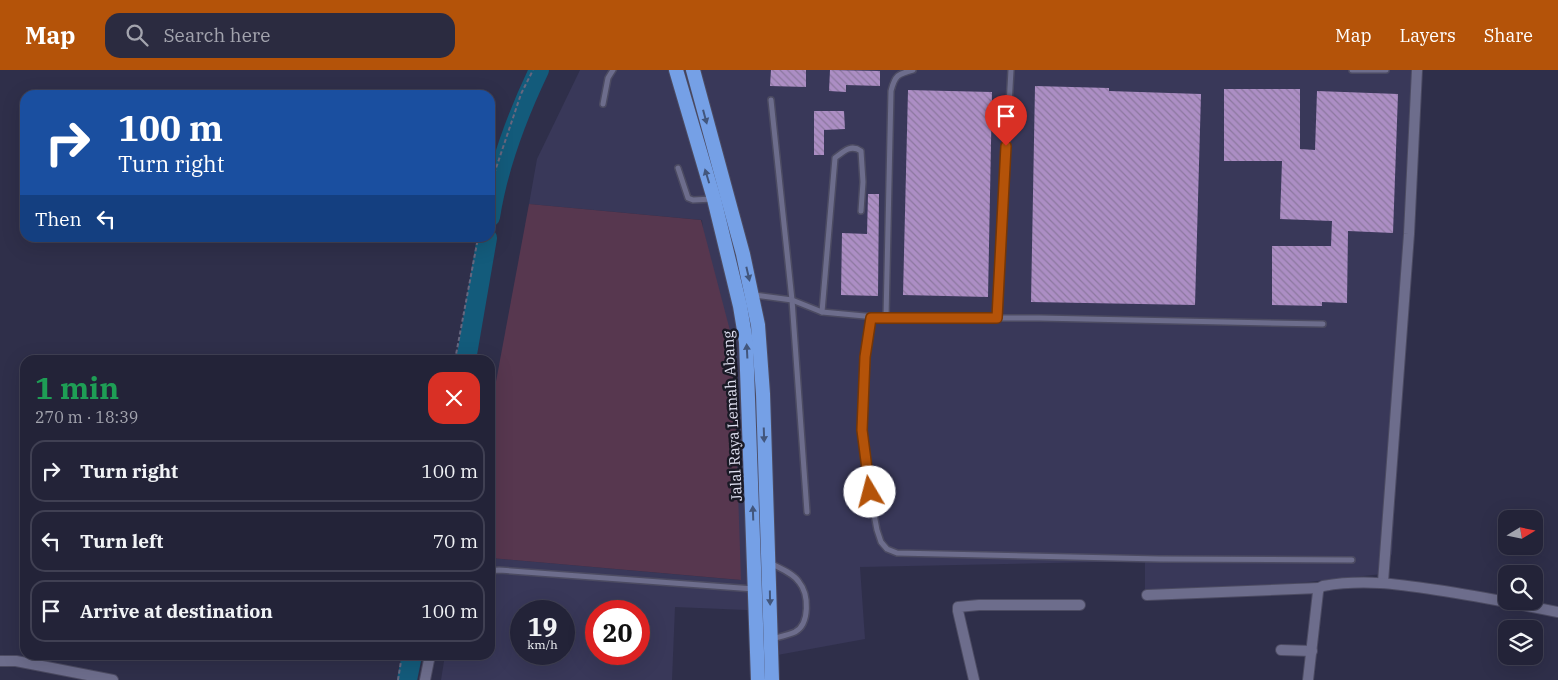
<!DOCTYPE html>
<meta charset="utf-8">
<style>
body{margin:0;font-family:"IBM Plex Serif",serif;background:#2b2b40;color:#f1f3f6;height:100vh;display:flex;flex-direction:column;font-size:19px;white-space:nowrap}
*{box-sizing:border-box;margin:0}
p{font-size:16px;color:#a3a4ae}
.icon{flex:none;width:28px;height:28px;fill:none;stroke:currentColor;stroke-width:2;stroke-linecap:round;stroke-linejoin:round}
.map{position:relative;flex:1;overflow:hidden}
.side{position:absolute;left:20px;top:285px;width:475px;height:305px;display:flex;flex-direction:column;background:#232338;border-radius:15px;box-shadow:0 5px 20px #0002,0 0 0 1px #404053}
.side>*{flex:none}
.top-card{position:absolute;left:20px;top:20px;width:475px;height:152px;border-radius:15px;box-shadow:0 5px 20px #0002,0 0 0 1px #404053;background:#1a4fa0;color:#fff;overflow:hidden}
.needle{width:32px;rotate:80deg}
.fabs{position:absolute;left:1498px;top:440px;display:grid;gap:10px}
.fabs a{display:grid;place-items:center;width:45px;height:45px;border-radius:10px;background:#232338;box-shadow:0 5px 20px #0002,0 0 0 1px #404053;font-size:25px}
.speed{position:absolute;left:510px;top:530px;display:flex;gap:10px;font-size:25px;font-weight:700;text-align:center}
.speed>*{display:grid;place-content:center;width:65px;height:65px;border-radius:50%;background:#232338;box-shadow:0 5px 20px #0002,0 0 0 1px #404053;line-height:1}
.speed small{font-size:12px;font-weight:400}
.speed .limit{border:8px solid #d22;background:#fff;color:#111}
.pin{position:absolute;display:grid;place-items:center;width:42px;height:42px;color:#fff;margin:-51px -21px;border-radius:50% 50% 50% 0;rotate:-45deg;box-shadow:0 0 5px #0007}
.pin .icon{rotate:45deg}
.me{position:absolute;width:55px;margin:-28px;rotate:352deg;stroke-linejoin:round;filter:drop-shadow(0 0 4px #0008)}
.turn{display:flex;align-items:center;gap:18px;height:105px;padding:0 15px;font-size:22px}
.turn .icon{width:65px;height:65px;stroke-width:2.5}
.turn b{display:block;font-size:35px;line-height:42px}
.then{display:flex;align-items:center;height:48px;padding:0 15px;background:#0003;gap:10px;font-size:19px}
.round{display:grid;place-items:center;flex:none;width:52px;height:52px;border-radius:15px;background:#2b2b40}
.summary{display:flex;align-items:center;justify-content:space-between;height:85px;padding:0 15px}
h1{font-size:30px;font-weight:700;line-height:38px;color:#1e9e55}
ul{padding:0;list-style:none}
li{display:flex;align-items:center;gap:15px;height:62px;margin:0 10px 8px;padding:0 5px;border:2px solid #404053;border-radius:15px}
li div{flex:1}
li b{display:block;font-size:19px}
li em{font-style:normal}
header{display:flex;align-items:center;gap:30px;box-sizing:border-box;height:70px;padding:0 25px;background:#b45309;color:#fff}
header strong{font-size:24px}
nav{display:flex;gap:28px;margin-inline-start:auto;font-size:18px}
.search{width:350px;height:45px;background:#2b2b40;display:flex;align-items:center;gap:12px;box-sizing:border-box;padding:0 18px;border-radius:15px;color:#a3a4ae;font-size:19px}
.map>svg:first-child{display:block}
</style>
<header>
<strong>Map</strong>
<div class="search"><svg class="icon" aria-label="search" viewBox="0 0 24 24"><circle cx="10" cy="10" r="6"/><path d="M15 15l6 6"/></svg>Search here</div>
<nav><a>Map</a><a>Layers</a><a>Share</a></nav>
</header>
<div class="map">
<svg width="1558" height="610" viewBox="0 0 1558 610">
<defs>
<pattern id="building-back-hatch" width="6" height="6" patternUnits="userSpaceOnUse" patternTransform="scale(1.25)"><rect width="6" height="6" fill="#ac8ec4"/><path d="M-1 5l2 2M0 0l6 6M5-1l2 2" fill="none" stroke="#8c789f"/></pattern>
</defs>
<rect width="100%" height="100%" fill="#2f2f4a"/>
<path fill="#393859" fill-rule="evenodd" d="M580,0H1415V65L1392,484L1382,504L1261,517L1145,522V491L860,497L865,569L772,586L770,541L675,537L672,610H441L445,585H490V488L740,510L702,150L529,134L537,89ZM521,541H564V584H521ZM596,541H639V584H596Z"/>
<polygon fill="#57374f" points="529,134 701,150 733,272 741,510 490,488 490,344"/>
<g fill="none" stroke-linecap="round" stroke-linejoin="round">
<g stroke="#135b7b" stroke-width="20">
<path d="M490,147C498,96 517,46 539,0"/>
<polyline points="466,290 487,168"/>
<polyline points="407,610 412,585"/>
</g>
</g>
<g fill="url(#building-back-hatch)">
<polygon points="771,0 806,0 806,17 770,16"/>
<polygon points="830,0 880,1 880,16 846,15 846,22 829,21"/>
<polygon points="1035,16 1109,18 1109,21 1201,24 1195,235 1031,232"/>
<polygon points="1224,19 1300,19 1300,79 1315,80 1317,21 1398,24 1393,163 1348,161 1347,233 1322,232 1322,236 1272,235 1272,176 1331,176 1332,151 1280,149 1282,91 1224,91"/>
<polygon points="908,20 992,22 988,227 903,225"/>
<polygon points="814,41 844,41 845,59 824,60 824,85 814,85"/>
<polygon points="868,124 879,124 878,226 841,225 842,163 867,164"/>
</g>
<g fill="none" stroke-linecap="round" stroke-linejoin="round">
<g stroke="#4c4b62" stroke-width="8">
<g id="service">
<polyline points="1352,0 1386,0"/>
<polyline points="771,30 792,230 807,442"/>
<polyline points="603,34 608,8 613,0"/>
<polyline points="678,98 688,128 693,130 713,129"/>
<polyline points="754,225 792,230 822,242 886,248 1039,248 1323,254"/>
<path d="M822,242L835,88C844,81 851,74 861,81L863,112L861,141"/>
<polyline points="871,247 865,287 862,360 866,402 877,460 881,472 887,479 897,483 1160,489 1352,490"/>
<path d="M886,248L891,21C895,5 898,4 913,0"/>
<polyline points="997,248 1011,0"/>
<path d="M770,493C779,498 793,503 799,512C809,524 810,554 795,562C788,565 779,567 772,569"/>
<polyline points="490,501 499,500 754,519"/>
</g>
</g>
<g stroke="#4c4b62" stroke-width="12">
<g id="minor">
<polyline points="1383,512 1409,164 1417,0"/>
<polyline points="1147,525 1319,518"/>
<polyline points="1281,580 1312,581"/>
<polyline points="0,591 16,591 113,610"/>
<polyline points="425,610 430,585"/>
<polyline points="974,610 958,541 958,537 979,535 1080,535"/>
<path d="M1308,610L1318,522L1319,518L1323,516C1363,509 1397,514 1437,520C1478,526 1518,534 1558,542"/>
</g>
</g>
<g stroke="#4c4b62" stroke-width="16">
<g id="trunk">
<polyline points="676,0 714,129 740,236 746,272 758,610"/>
<polyline points="693,0 743,184 758,255 763,324 772,610"/>
</g>
</g>
<g stroke="#67677f" stroke-width="2" stroke-dasharray="4 2.5" stroke-linecap="butt">
<polyline points="490,116 521,24 533,0"/>
<polyline points="455,290 478,168"/>
<polyline points="398,610 402,585"/>
</g>
<use href="#service" stroke="#6d6d8c" stroke-width="5"/>
<use href="#minor" stroke="#6d6d8c" stroke-width="10"/>
<use href="#trunk" stroke="#75a0e6" stroke-width="14"/>
</g>
<defs><path id="oneway-solid" d="M-6-.8H1V-3.2L6.5 0L1 3.2V.8H-6Z" transform="scale(1.25)"/></defs>
<g fill="#42567c">
<use href="#oneway-solid" transform="translate(705 47) rotate(75)"/>
<use href="#oneway-solid" transform="translate(707 106) rotate(-107)"/>
<use href="#oneway-solid" transform="translate(748 204) rotate(77)"/>
<use href="#oneway-solid" transform="translate(747 281) rotate(-93)"/>
<use href="#oneway-solid" transform="translate(764 365) rotate(88)"/>
<use href="#oneway-solid" transform="translate(753 443) rotate(-92)"/>
<use href="#oneway-solid" transform="translate(770 528) rotate(89)"/>
</g>
<g fill="none" stroke-linecap="round" stroke-linejoin="round">
<g stroke="#753606" stroke-width="12">
<polyline id="route" points="870,422 862,360 865,287 871,248 997,248 1006,76"/>
</g>
<use href="#route" stroke="#b45309" stroke-width="9"/>
</g>
<g text-anchor="middle" dominant-baseline="central" stroke-width="5" stroke-linejoin="round" paint-order="stroke">
<g font-size="15" fill="#e0e1f2" stroke="#191925">
<text transform="translate(732 346) rotate(-93)">Jalal Raya Lemah Abang</text>
</g>
</g>
</svg>
<div class="fabs">
<a><svg class="needle" viewBox="-14 -14 28 28"><path d="M0-13l5 13h-10z" fill="#e53935"/><path d="M0 13l5-13h-10z" fill="#a3a4ae"/></svg></a>
<a><svg class="icon" aria-label="search" viewBox="0 0 24 24"><circle cx="10" cy="10" r="6"/><path d="M15 15l6 6"/></svg></a>
<a><svg class="icon" aria-label="layers" viewBox="0 0 24 24"><path d="M12 4l9 5-9 5-9-5zM3 14l9 5 9-5"/></svg></a>
</div>
<div class="speed"><div>19<small>km/h</small></div><div class="limit">20</div></div>
<div class="pin" style="left:1006px;top:76px;background:#d93025"><svg class="icon" aria-label="arrive" viewBox="0 0 24 24"><path d="M6 21V4h12l-3 4 3 4H6"/></svg></div>
<svg class="me" style="left:870px;top:422px" viewBox="-20 -20 40 40"><circle r="19" fill="#fff"/><path d="M0-13L10 11 0 6-10 11z" fill="#b45309"/></svg>
<div class="top-card">
<div class="turn"><svg class="icon" aria-label="right" viewBox="0 0 24 24"><path d="M7 20v-9h11M14 6l5 5-5 5"/></svg><div><b>100 m</b>Turn right</div></div>
<div class="then">Then<svg class="icon" aria-label="left" viewBox="0 0 24 24"><path d="M17 20v-9H6M10 6l-5 5 5 5"/></svg></div>
</div>
<section class="side">
<div class="summary"><div><h1>1 min</h1><p>270 m · 18:39</p></div><a class="round" style="background:#d93025;color:#fff"><svg class="icon" aria-label="close" viewBox="0 0 24 24"><path d="M6 6l12 12M18 6L6 18"/></svg></a></div>
<ul>
<li><svg class="icon" aria-label="right" viewBox="0 0 24 24"><path d="M7 20v-9h11M14 6l5 5-5 5"/></svg><div><b>Turn right</b></div><em>100 m</em></li>
<li><svg class="icon" aria-label="left" viewBox="0 0 24 24"><path d="M17 20v-9H6M10 6l-5 5 5 5"/></svg><div><b>Turn left</b></div><em>70 m</em></li>
<li><svg class="icon" aria-label="arrive" viewBox="0 0 24 24"><path d="M6 21V4h12l-3 4 3 4H6"/></svg><div><b>Arrive at destination</b></div><em>100 m</em></li>
</ul>
</section>
</div>
